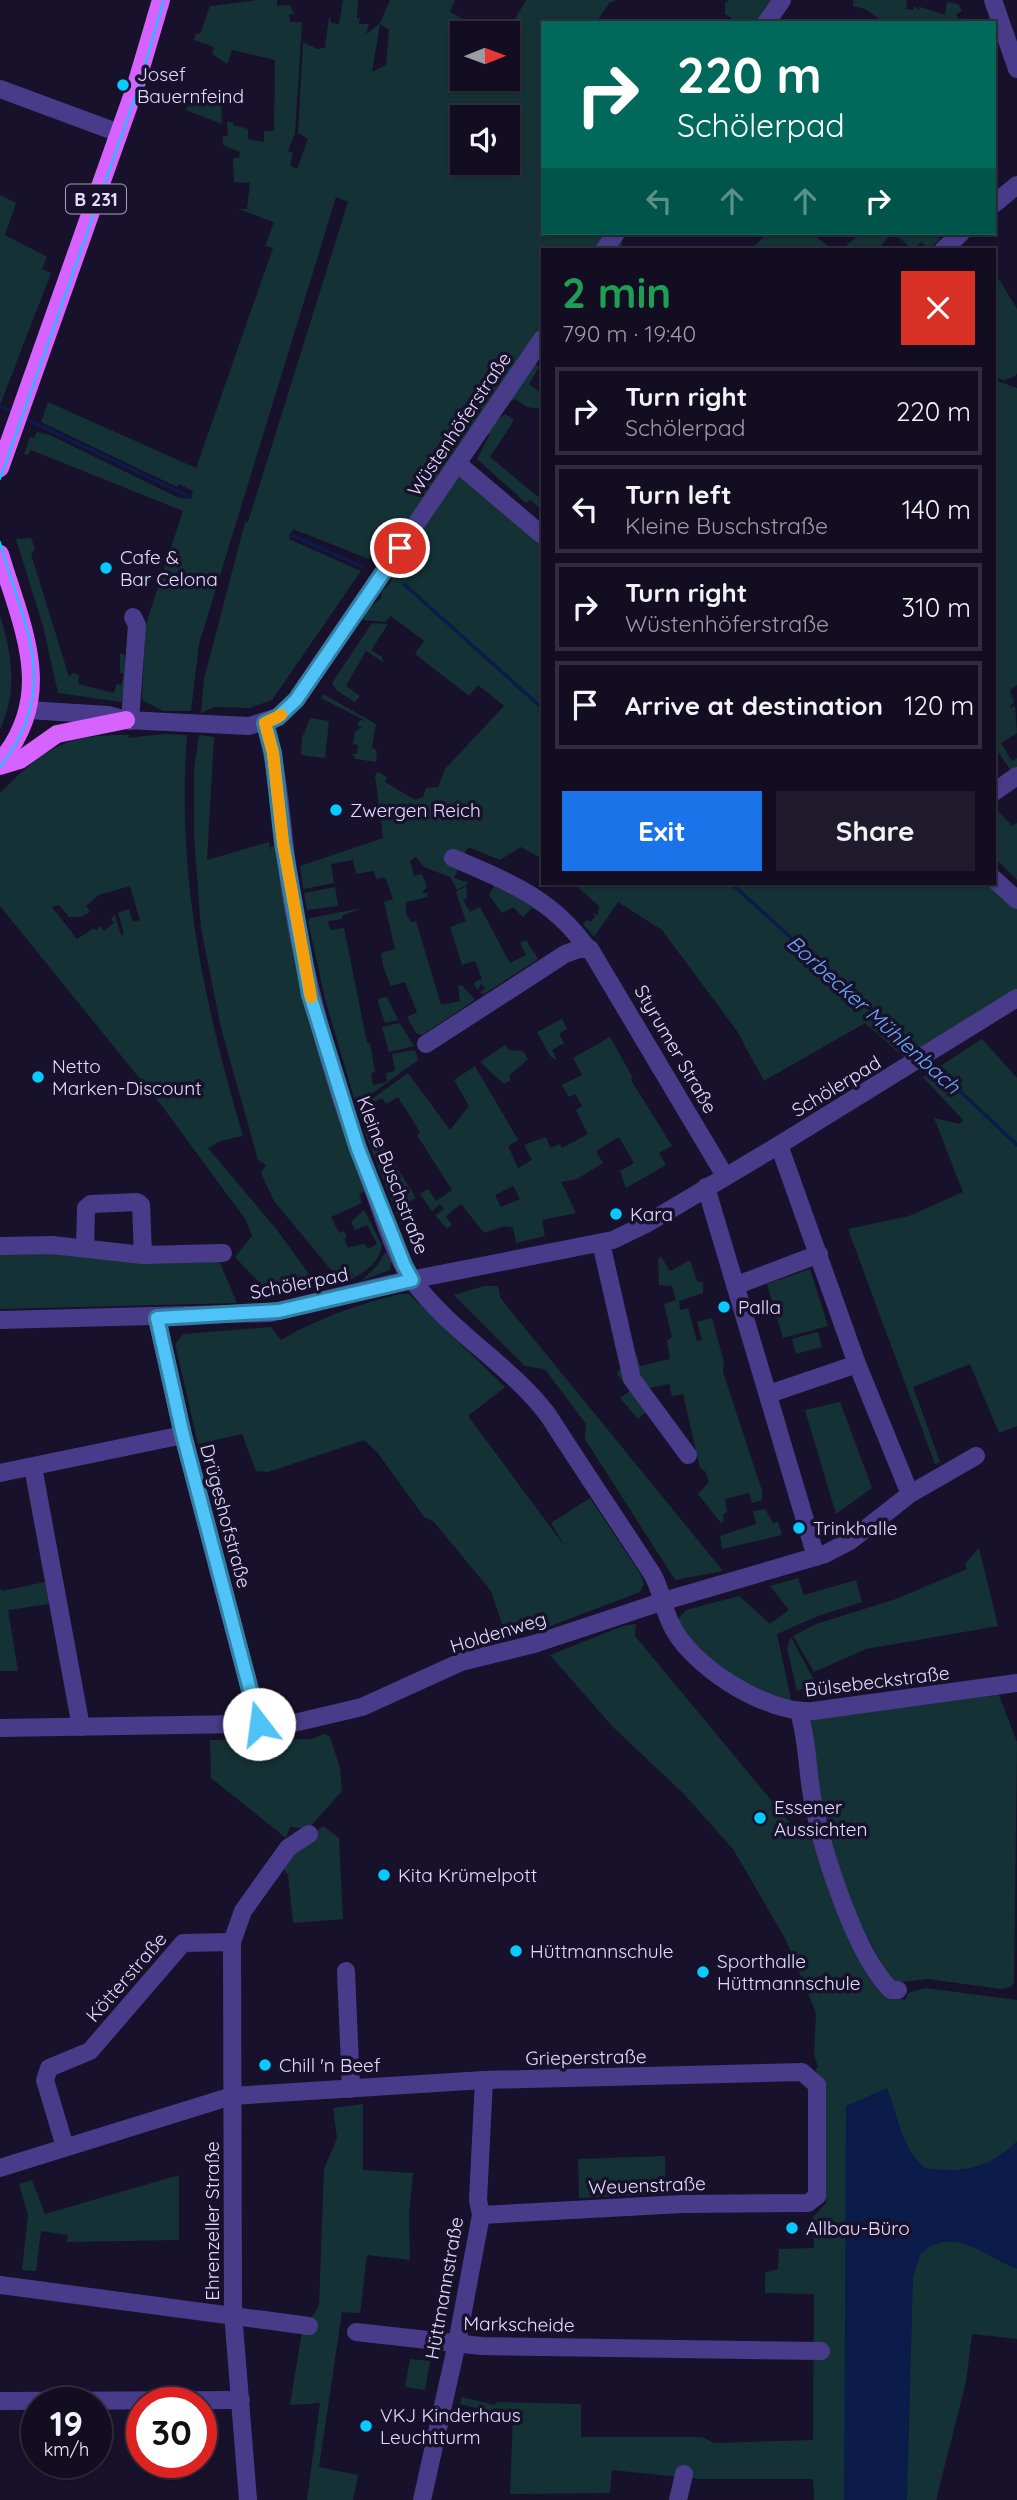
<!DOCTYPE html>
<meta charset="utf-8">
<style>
body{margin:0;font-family:Quicksand,sans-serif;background:#1f1b2d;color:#f1f3f6;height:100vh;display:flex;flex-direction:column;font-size:26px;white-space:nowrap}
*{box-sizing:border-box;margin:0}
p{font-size:23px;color:#9c9ca5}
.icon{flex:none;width:38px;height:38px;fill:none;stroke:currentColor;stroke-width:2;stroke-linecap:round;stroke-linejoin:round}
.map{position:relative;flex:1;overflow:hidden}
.drawer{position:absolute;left:541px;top:248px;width:455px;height:637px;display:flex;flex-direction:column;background:#120d20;border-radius:0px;box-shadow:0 2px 5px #0004,0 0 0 2px #312d3e}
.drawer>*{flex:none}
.top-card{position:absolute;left:541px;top:21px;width:455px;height:214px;border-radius:0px;box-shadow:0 2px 5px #0004,0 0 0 2px #312d3e;background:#00695c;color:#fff;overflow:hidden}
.needle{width:46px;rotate:89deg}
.buttons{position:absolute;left:450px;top:21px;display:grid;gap:14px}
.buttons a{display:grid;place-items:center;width:70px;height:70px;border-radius:0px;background:#120d20;box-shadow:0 2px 5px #0004,0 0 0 2px #312d3e;font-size:35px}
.speed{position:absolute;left:21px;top:2387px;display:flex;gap:14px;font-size:35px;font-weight:700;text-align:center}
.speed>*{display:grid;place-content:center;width:91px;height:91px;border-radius:50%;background:#120d20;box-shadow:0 2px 5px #0004,0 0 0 2px #312d3e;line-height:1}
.speed small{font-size:18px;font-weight:400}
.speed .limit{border:10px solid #d22;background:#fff;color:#111}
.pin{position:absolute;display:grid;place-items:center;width:60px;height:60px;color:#fff;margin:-30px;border:4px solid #fff;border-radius:50%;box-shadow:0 2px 7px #0007}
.me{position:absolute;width:77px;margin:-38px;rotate:345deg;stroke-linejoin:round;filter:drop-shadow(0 0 5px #0008)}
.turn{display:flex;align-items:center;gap:24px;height:147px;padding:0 21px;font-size:32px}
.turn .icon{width:91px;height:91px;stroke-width:2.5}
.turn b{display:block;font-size:49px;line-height:60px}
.lanes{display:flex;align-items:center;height:66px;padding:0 21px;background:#0003;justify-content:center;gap:35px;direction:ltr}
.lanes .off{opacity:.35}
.round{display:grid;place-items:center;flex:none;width:74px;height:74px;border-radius:0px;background:#1f1b2d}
.summary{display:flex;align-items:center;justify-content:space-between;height:119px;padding:0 21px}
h1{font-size:42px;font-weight:800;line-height:52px;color:#1e9e55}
.action{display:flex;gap:14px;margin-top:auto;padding:14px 21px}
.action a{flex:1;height:80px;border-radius:0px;background:#1a73e8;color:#fff;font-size:28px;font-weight:800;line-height:80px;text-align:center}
.action a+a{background:#1f1b2d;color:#f1f3f6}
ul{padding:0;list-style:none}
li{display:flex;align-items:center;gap:21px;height:88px;margin:0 14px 10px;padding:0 7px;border:4px solid #312d3e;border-radius:0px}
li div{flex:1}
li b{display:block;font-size:26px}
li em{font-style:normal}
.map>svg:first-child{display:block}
</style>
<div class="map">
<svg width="1017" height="2500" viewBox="0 0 1017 2500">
<rect width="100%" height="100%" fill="#18112b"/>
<g fill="#143235" fill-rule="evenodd">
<path d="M257,0H277V6L290,5L294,14H289L290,22H302L295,134L288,151L293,153L290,166L297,169L308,139L298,133L303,42L317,49L325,48L329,17L332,23L339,24L343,0H358L357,18H360L359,24H369L366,34L380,23L390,0H455L450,12L489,33H462V79H508L507,33L526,0H616L609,3L596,23H542V233H630L623,238L621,250H542V358L533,361L539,367L529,384L542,394V409L527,407L515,399L509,402L499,419L505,414L514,420L490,457L542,500V510L530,500L526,503L477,459L490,434L485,436L474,455L465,456V461L519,522L520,529L531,532L542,541V859L521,847L500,860L468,847L454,878L469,883L457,890L450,877L424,867L416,857L410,861L414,876L422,874L427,887L422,893H427L428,897L406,902V913L411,922L416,921L441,1005L460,1001L458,986L462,985L475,1000L422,1035L416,1033L407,1017L417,1012L405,982L391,986L383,966L381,953L395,949L384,902L393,899L385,877L377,879L373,871L356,874L353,860L331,864L334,883L303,889L300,866L383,838L375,775L378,772L387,777L385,782L415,800L423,797L426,788L438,787L445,769L504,706L478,685L469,696L415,654L424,641L391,616L385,622L363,620C366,608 371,606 381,598L382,591L391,582L393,567L421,501L395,539L390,537L400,522L396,521L369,559L293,529L289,539L361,571L272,700L250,708L215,707L201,713L204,679L243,530L246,521L248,522L348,202L336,197L199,644L191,711H163L142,700L145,627L183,511L31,450L28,455L24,454L30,437L34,438L37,432L50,435L179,498L191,499L193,491L179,484L177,487L41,422L48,402L196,468L273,248L265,246L274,222L238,209H247L250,183L234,182L233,158H239L240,152L223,145V136H228L227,122H233V125L248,129V139L264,142V131H274L275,60L232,50L227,64L212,54L214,47L194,40L196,34H200L210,6ZM380,24L389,30L386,65L372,72ZM462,117H508V163H462Z"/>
<polygon points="729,0 777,0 766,6 768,11 763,23 733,23 733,19 725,14 725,3"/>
<polygon points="853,0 907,0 906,9 913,10 914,6 919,10 920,7 945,15 947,2 958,4 962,11 956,14 959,19 963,18 960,23 885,23 865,9 853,6"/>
<polygon points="195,94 221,103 222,124 186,110"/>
<polygon points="0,195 16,203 5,235 47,257 42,269 51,273 0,405"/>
<polygon points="767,233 812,233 833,250 751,250"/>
<polygon points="861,233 892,233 877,250 846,250 847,245"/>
<polygon points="894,233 920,233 925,237 934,233 940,239 929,249 921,242 917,246 920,250 907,250 909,246"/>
<polygon points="994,271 1017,309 1017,373 1015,376 1004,380 994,378"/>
<polygon points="994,380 1017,388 1017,685 1010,690 1014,702 1009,708 1015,706 1017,733 1001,743 1012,761 1017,758 1017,769 1012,772 994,746"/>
<polygon points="31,538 35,549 31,554 69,677 73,673 79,675 78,684 114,693 117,684 121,685 124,674 120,673 120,653 125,655 127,691 121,702 58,693 43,626 16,539"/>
<path d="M0,616C12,654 18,691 0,729Z"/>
<polygon points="372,623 388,624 371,650 382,657 383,662 366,651 346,686 360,696 355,702 336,690 332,683"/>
<polygon points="323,694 376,724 372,747 377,751 376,762 356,759 352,754 357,754 358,745 353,744 355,732 362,727 357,725 360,720 366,721 321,698"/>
<polygon points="310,718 329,721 325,758 301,755 302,738"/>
<path d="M163,734L187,735C176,873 204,1004 243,1136L220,1141L208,1148L277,1230L309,1274C284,1317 256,1279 235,1257L252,1236L246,1220L162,1106L0,906V793C45,748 64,734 129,735L128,738ZM130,886L140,920L133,922L129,909L118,913L124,933L121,935L115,915L111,919L114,923L104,931L100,926L96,931L94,928L77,939L52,907L59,905L69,917H81L90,912L86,906L99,895Z"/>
<path d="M199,735L214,737L207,860L269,842L271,853V846L278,845L366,1191L359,1194L362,1203L331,1217L339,1233L344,1231L347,1237L344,1239L348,1247L365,1244L368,1249L377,1244L367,1225L355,1230L351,1222L364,1210L382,1245C380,1260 368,1270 355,1277L351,1272L354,1278L341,1281L330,1273L332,1271L274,1201L261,1173L266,1165L258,1160L221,1028L201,928L194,837V769Z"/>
<polygon points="994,807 1012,826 1017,823 1017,880 994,857"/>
<polygon points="496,883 543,913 532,908 523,917 513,907 502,913 489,895"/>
<polygon points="574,884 988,884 1017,909 1017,999 907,1060 865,1023 764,1081 737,1031 662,930 618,902 594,937 583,924 587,920 591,922 595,917 593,912 598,916 599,906"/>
<polygon points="466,886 467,898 463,900 470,912 480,907 510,963 526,955 520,943 526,940 538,959 484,994 480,993 485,988 481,984 478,990 475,986 475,982 482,979 475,961 462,965 450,927 466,921 456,892"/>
<polygon points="335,887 338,906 307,910 304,893"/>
<polygon points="362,908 342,916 342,919 328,921 330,930 344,928 367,1043 370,1043 375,1072 371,1073 373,1085 387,1082 386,1073 395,1071 392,1054 415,1050 418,1060 356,1105 325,999 308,921 310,918"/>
<polygon points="387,997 398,1020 385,1023 378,1002 380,998"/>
<polygon points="562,1019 567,1029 559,1034 564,1043 552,1050 557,1060 551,1057 537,1032"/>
<polygon points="400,1023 414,1046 389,1052 382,1027"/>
<path d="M610,1037L633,1078L631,1080L672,1146L659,1153L666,1165L626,1188L620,1171L634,1163L619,1137L596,1151L603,1163L577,1179L561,1182L576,1213L542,1220L545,1236L516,1243L513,1227L505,1226L484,1233L461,1204L446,1216L452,1225L447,1229L435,1215L444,1209L440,1204L432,1211L420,1194L428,1189L436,1201L452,1190L417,1135L420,1132L398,1097L386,1104L382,1098L375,1102L372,1099L408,1073L450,1130L469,1106L454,1080L475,1066L518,1140L508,1146L518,1168L532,1160L524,1145L546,1137L550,1148L560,1144L562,1148L588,1134L576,1110L582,1106L575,1094L569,1097L562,1085L582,1075L573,1058ZM513,1186L520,1199L501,1207L495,1195Z"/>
<polygon points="982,1039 1017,1078 1017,1426 999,1433 970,1364 913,1387 940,1462 935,1464 848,1229 909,1216 963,1192 934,1118 960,1124 963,1120 923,1077"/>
<polygon points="505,1045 509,1050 523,1051 528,1059 509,1076 511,1080 504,1084 480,1062"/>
<polygon points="373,1121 382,1144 416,1198 406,1204 403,1198 395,1200 402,1217 399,1220 363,1128"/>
<polygon points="62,1251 214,1259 220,1263 237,1303 0,1309 0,1254"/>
<polygon points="386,1251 391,1262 390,1270 361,1281 377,1266"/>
<polygon points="661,1257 670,1271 690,1260 697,1281 703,1283 703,1293 679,1301 680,1310 688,1308 697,1341 702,1340 697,1322 712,1318 724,1362 723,1372 762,1491 762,1500 752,1503 749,1493 725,1499 727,1512 723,1514 724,1521 721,1523 698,1494 709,1482 705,1471 700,1468 683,1394 672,1396 669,1384 637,1390 650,1408 638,1419 620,1398 630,1391 617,1374 628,1357 637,1355 640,1366 670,1359 667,1341 672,1337 664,1304 676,1300 672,1286 659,1285 658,1259"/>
<polygon points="810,1269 828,1326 783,1338 767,1284"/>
<polygon points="484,1286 498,1286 500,1297 506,1305 723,1571 675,1580 585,1439 586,1424 547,1372 544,1369 525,1366 454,1295"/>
<path d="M400,1294H409L505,1387L468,1416L566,1548L551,1523L590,1498L641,1575L644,1584L640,1592L548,1627L506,1636L491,1591L434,1522L424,1517L377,1452L364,1440L268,1472L256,1471L242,1434L198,1444L175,1344L183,1334L271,1327L281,1340C318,1318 359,1304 400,1294Z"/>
<polygon points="818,1332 822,1347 796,1354 792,1339"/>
<polygon points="840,1402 872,1488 836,1514 805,1410"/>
<polygon points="765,1509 773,1523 778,1522 782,1535 722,1549 720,1536 756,1524 753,1511"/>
<polygon points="979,1548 998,1626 866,1649 814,1672 793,1636 816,1624 893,1600 967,1569 965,1564"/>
<path d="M798,1578L804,1595L856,1580L862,1602L818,1616L777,1634L792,1704C748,1687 701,1664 677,1620L686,1610L739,1596L770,1624L789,1610L770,1586Z"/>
<polygon points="45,1582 49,1604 8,1610 18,1671 0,1671 0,1588 2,1591"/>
<polygon points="636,1624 635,1636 799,1834 817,1841 889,1995 905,2000 908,1993 925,1988 1017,2000 1017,2339 972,2334 966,2382 936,2500 814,2500 813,2479 699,2479 612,2470 610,2493 510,2494 513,2417 460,2404 462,2397 494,2405 498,2402 581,2404 581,2437 702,2437 714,2443 813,2440 814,2294 765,2293 765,2273 778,2269 779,2249 814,2248 813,2217 826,2203 826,2090 815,2069 818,2067 814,2055 816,2013 785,1938 733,1849 684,1794 613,1727 550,1655 623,1626"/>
<polygon points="791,1637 816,1684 797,1691 787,1648"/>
<polygon points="998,1693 1017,1742 1014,1982 1011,1987 1001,1989 928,1979 892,1983 843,1890 824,1826 811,1718"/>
<polygon points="325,1734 330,1737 340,1768 342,1791 308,1829 290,1827 286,1838 211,1778 210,1740 311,1739"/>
<polygon points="323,1826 339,1838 343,1919 293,1923 288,1875 279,1862"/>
<polygon points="363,2104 363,2170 413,2173 409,2215 410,2260 367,2255 360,2313 342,2312 319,2467 358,2475 353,2500 307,2500 320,2403 290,2405 302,2332 319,2306 324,2169 337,2138 333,2108"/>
<polygon points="665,2156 665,2194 579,2198 578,2159"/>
<polygon points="179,2175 179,2240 67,2242 68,2235 41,2231 36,2271 22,2270 28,2215 19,2184 32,2180 45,2214"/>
<polygon points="410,2359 430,2361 425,2390 405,2387"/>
</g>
<path fill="#0b1b4a" d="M887,2088C899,2117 900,2146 925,2168C960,2174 991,2168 1017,2141V2269C987,2258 951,2223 920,2255L913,2277L907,2500H844L846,2106Z"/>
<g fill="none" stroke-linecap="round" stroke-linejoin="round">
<g stroke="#0b1b4a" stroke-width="3.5">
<polyline points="0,406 14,413"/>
<polyline points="24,418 190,497"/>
<polyline points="291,535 363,567"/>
<polyline points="405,585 542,708"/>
<polyline points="732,884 917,1052"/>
<polyline points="928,1061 1017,1145"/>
</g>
<g stroke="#483c8a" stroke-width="18">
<polyline points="993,0 1017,69"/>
<polyline points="766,23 782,0"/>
<polyline points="0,89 119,133"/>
<polyline points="994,204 1017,185"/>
<polyline points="604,250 616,233"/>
<polyline points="943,250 961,233"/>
<polyline points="457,463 542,535"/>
<polyline points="28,710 108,715 126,720 249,726 278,717 296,700 542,339"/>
<polyline points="130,721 137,625 133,617"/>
<path d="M265,723C282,783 282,846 293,907C310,1001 337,1094 371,1183C382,1212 394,1256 413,1281C451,1332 510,1365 548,1415C582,1468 617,1520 651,1572C661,1587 662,1605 670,1622C688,1665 766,1714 813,1711L1017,1683"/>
<polyline points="994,792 1017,776"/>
<path d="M453,858C507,881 552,898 587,948"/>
<polyline points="994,879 1017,900"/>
<polyline points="426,1044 565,954 579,949 590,949 725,1176"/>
<polyline points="779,1145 857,1364 910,1494"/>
<polyline points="706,1187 816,1557"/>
<polyline points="601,1243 632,1379 688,1455"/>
<polyline points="0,1246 52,1245 143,1255 223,1253"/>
<polyline points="85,1248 86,1208 91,1204 137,1202 141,1205 143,1255"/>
<polyline points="737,1285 819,1254"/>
<polyline points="157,1318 183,1435 259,1724"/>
<polyline points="0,1320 270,1313 390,1284 613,1240 646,1224 779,1145 1017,998"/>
<polyline points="769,1394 857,1364"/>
<polyline points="33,1467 81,1727"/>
<polyline points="0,1473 183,1435"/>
<path d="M799,1712C808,1741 807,1772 813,1802C823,1853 855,1954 891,1990H898"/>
<polyline points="0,1728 294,1723 362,1707 461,1662 534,1644 664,1601 825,1554 850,1541 910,1494 976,1456"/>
<polyline points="346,1971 351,2089"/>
<polyline points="65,2147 45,2080 49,2068 90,2051 183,1943 232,1942"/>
<polyline points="0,2168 232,2096 484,2080 802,2072 817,2085 817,2196 808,2203 682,2204 481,2215"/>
<polyline points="0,2285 309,2326"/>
<polyline points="356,2332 481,2346 821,2351"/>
<polyline points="0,2401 241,2400"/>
<polyline points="248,2500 233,2313 232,1942 243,1911 288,1848 309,1834"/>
<polyline points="422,2500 457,2343 481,2215 478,2200 484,2080"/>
<polyline points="678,2500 684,2474"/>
</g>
<g stroke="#d662ff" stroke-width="18">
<polyline points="0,468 135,88 161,0"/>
<path d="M0,554C22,628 57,694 0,762"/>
<polyline points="0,766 20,760 57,734 126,720"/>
</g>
<g stroke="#07caff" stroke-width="2">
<polyline points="0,479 138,89 164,0"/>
<path d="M0,542C24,629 63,686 0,767"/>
</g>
</g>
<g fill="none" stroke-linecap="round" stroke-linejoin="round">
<g stroke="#337fa1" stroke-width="18">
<polyline id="route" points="259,1724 183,1435 157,1318 279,1311 412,1280 404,1265 358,1149 310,995 283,843 273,753 265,723 278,717 296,700 400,548"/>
</g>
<use href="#route" stroke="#4fc3f7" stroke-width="12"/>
<polyline stroke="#f59e0b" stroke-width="12" points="281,715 265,723 273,753 283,843 311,997"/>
</g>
<g fill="#07caff" stroke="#18112b" stroke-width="2.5">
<circle cx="123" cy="85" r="7"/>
<circle cx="106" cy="568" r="7"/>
<circle cx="336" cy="810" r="7"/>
<circle cx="38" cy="1077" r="7"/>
<circle cx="616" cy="1214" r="7"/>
<circle cx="724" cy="1307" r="7"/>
<circle cx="799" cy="1528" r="7"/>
<circle cx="760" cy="1818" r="7"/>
<circle cx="384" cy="1875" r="7"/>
<circle cx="516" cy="1951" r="7"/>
<circle cx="703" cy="1972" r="7"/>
<circle cx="265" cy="2065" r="7"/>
<circle cx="792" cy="2228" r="7"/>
<circle cx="366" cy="2426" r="7"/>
</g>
<g text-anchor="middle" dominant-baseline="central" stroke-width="7" stroke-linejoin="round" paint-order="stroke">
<rect fill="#18112b" stroke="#a69ebf" stroke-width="2" x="66" y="184.5" width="60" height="29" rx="5"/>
<g font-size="18" font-weight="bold" fill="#e3dbff">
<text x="96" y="199">B 231</text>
</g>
<g font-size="19" fill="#e3dbff" stroke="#18112b" text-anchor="start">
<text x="137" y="74">Josef<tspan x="137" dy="22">Bauernfeind</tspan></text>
<text x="120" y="557">Cafe &amp;<tspan x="120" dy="22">Bar Celona</tspan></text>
<text x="350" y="810">Zwergen Reich</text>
<text x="52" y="1066">Netto<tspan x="52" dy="22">Marken-Discount</tspan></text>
<text x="630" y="1214">Kara</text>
<text x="738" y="1307">Palla</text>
<text x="813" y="1528">Trinkhalle</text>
<text x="774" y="1807">Essener<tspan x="774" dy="22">Aussichten</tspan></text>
<text x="398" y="1875">Kita Krümelpott</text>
<text x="530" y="1951">Hüttmannschule</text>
<text x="717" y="1961">Sporthalle<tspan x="717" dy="22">Hüttmannschule</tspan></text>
<text x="279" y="2065">Chill 'n Beef</text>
<text x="806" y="2228">Allbau-Büro</text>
<text x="380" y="2415">VKJ Kinderhaus<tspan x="380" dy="22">Leuchtturm</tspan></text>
</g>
<g font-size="19" fill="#e3dbff" stroke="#18112b">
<text transform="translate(459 424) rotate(-56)">Wüstenhöferstraße</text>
<text transform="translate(676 1049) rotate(60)">Styrumer Straße</text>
<text transform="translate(836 1086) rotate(-31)">Schölerpad</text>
<text transform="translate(393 1175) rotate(69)">Kleine Buschstraße</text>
<text transform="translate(299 1283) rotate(-11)">Schölerpad</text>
<text transform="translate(226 1516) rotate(75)">Drügeshofstraße</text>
<text transform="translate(498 1632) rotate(-17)">Holdenweg</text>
<text transform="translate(877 1681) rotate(-7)">Bülsebeckstraße</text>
<text transform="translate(126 1977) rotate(-49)">Kötterstraße</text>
<text transform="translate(586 2057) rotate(-1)">Grieperstraße</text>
<text transform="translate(647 2185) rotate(-2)">Weuenstraße</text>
<text transform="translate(212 2221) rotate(-90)">Ehrenzeller Straße</text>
<text transform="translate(444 2288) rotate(-80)">Hüttmannstraße</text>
<text transform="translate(519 2324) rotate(1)">Markscheide</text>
</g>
<g font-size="21" font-style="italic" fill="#69a8ff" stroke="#18112b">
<text transform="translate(874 1014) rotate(42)">Borbecker Mühlenbach</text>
</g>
</g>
</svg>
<div class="buttons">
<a><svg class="needle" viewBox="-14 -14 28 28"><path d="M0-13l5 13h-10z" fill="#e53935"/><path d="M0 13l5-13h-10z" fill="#9c9ca5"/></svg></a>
<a><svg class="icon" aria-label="sound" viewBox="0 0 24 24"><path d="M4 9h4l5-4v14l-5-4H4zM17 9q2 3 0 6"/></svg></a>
</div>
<div class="speed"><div>19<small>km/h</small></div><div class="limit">30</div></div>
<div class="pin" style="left:400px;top:548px;background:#d93025"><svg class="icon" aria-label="arrive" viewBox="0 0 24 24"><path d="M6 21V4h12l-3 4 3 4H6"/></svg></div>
<svg class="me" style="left:259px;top:1724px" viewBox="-20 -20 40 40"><circle r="19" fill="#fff"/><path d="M0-13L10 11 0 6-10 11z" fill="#4fc3f7"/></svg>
<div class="top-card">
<div class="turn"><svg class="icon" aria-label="right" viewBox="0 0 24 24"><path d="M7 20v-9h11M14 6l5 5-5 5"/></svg><div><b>220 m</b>Schölerpad</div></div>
<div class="lanes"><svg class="icon off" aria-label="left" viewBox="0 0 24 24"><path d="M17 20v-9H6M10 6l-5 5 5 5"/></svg><svg class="icon off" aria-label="ahead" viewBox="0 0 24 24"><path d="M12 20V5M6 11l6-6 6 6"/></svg><svg class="icon off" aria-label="ahead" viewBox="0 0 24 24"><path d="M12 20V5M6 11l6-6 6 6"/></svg><svg class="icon" aria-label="right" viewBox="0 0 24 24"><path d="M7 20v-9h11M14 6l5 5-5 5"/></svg></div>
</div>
<section class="drawer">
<div class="summary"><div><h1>2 min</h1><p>790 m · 19:40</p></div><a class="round" style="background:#d93025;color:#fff"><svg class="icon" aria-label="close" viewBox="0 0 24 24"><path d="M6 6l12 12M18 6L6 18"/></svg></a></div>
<ul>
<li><svg class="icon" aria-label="right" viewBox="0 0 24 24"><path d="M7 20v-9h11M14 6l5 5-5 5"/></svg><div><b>Turn right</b><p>Schölerpad</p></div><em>220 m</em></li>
<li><svg class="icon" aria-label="left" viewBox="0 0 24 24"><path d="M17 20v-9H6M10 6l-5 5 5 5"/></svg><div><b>Turn left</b><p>Kleine Buschstraße</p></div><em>140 m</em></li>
<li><svg class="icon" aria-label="right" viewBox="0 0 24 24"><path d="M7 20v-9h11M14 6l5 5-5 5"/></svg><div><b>Turn right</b><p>Wüstenhöferstraße</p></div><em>310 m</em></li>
<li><svg class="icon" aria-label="arrive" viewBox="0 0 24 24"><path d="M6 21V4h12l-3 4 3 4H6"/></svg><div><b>Arrive at destination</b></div><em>120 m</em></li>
</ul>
<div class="action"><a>Exit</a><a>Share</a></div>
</section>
</div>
